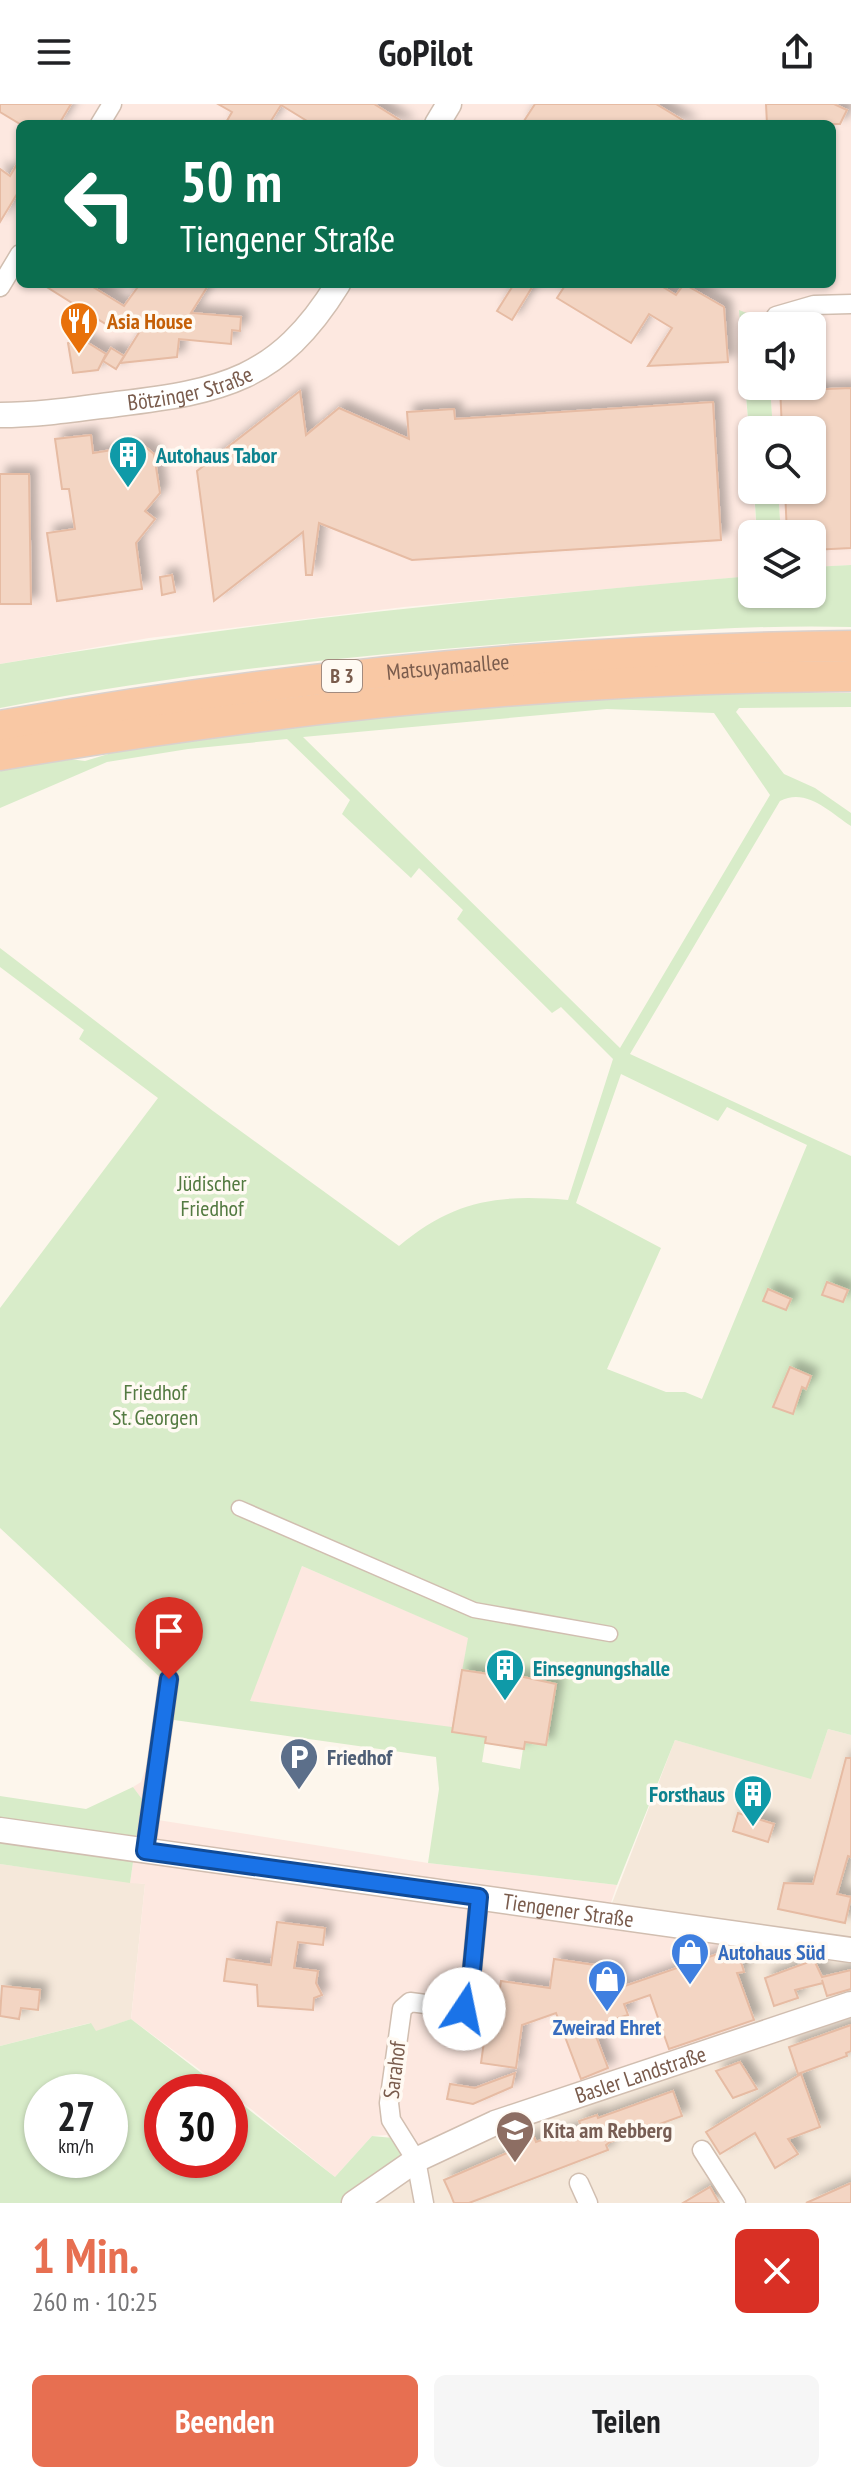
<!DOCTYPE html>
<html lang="de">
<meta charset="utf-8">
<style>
body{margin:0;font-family:"PT Sans Narrow",sans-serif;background:#f6f6f6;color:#202124;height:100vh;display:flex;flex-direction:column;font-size:30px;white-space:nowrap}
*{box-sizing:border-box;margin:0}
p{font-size:26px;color:#757577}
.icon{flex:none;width:44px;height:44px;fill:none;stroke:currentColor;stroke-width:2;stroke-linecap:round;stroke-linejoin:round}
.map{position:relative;height:2099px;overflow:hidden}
.drawer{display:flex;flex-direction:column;background:#fff;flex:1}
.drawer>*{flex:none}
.top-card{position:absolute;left:16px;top:16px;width:820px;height:168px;border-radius:12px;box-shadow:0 2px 6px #0004;background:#0b6e4f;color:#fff;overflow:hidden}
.fabs{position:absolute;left:738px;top:208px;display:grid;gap:16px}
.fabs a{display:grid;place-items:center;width:88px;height:88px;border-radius:12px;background:#fff;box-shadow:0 2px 6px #0004;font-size:40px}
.speed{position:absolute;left:24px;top:1970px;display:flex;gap:16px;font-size:40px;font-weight:700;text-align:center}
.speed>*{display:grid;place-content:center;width:104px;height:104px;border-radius:50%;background:#fff;box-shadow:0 2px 6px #0004;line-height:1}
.speed small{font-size:20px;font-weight:400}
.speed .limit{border:12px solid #d22;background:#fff;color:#111}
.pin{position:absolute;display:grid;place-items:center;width:68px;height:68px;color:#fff;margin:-82px -34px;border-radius:50% 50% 50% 0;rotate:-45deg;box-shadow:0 0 8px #0007}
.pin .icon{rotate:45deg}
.me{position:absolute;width:88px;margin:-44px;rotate:11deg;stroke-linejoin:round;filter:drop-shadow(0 0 6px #0008)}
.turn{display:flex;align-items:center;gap:28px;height:168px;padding:0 32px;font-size:36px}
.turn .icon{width:104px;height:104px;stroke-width:2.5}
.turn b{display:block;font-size:56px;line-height:68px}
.round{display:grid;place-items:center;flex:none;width:84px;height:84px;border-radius:12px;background:#f6f6f6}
.headline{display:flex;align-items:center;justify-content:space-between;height:136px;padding:0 32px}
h1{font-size:48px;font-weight:600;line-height:60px;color:#e76f51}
.button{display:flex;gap:16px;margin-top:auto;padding:16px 32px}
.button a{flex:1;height:92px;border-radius:12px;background:#e76f51;color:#fff;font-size:32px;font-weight:600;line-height:92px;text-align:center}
.button a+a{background:#f6f6f6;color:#202124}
header{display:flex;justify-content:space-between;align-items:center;height:104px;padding:0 32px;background:#fff;font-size:36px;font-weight:600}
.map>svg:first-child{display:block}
</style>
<header><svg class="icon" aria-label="menu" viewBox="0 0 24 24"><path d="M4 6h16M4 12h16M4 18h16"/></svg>GoPilot<svg class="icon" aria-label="share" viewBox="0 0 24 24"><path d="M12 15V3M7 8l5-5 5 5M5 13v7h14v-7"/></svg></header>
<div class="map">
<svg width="851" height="2099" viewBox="0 0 851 2099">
<defs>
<filter id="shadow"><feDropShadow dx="7" dy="-7" stdDeviation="4" flood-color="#0004"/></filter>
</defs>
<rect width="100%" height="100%" fill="#fdf6ec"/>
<g fill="#f5e8da">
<polygon points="828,1625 851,1631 851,2099 344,2099 604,1820 675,1636 811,1674"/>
<polygon points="0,1760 145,1780 131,1915 95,1928 90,1919 0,1942"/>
</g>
<g fill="#fde8e0" fill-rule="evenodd">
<path d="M0,0H851V461L812,463V430H781L778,386H812V326H773L770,282H812V222H765L764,216L739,207L757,430H752V472L404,503L149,534L0,560ZM20,20H832V180H20Z"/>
<polygon points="302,1462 469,1534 452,1624 249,1597"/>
<polygon points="175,1566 178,1579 167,1615 158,1716 428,1759 617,1781 604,1819 726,1836 756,1925 398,2057 387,2031 372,2032 335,2073 230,1988 131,1915 145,1780 130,1779 142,1695 133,1683 141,1678 152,1645 163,1576"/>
</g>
<g fill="#d8ecc9" fill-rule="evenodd">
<polygon points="739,206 764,216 765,222 752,222 752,282 770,282 773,326 752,326 752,364"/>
<polygon points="754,386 778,386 781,430 757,430"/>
<path d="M851,461V523C744,520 636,530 530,538C353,551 174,570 0,604V560C249,517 500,494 752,472V490H812V463Z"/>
<path d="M655,589H851V603L739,604L736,608L784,670L815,684L851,709V722C830,708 806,683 780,697L630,950L851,1052V1631L828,1625L811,1675L675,1636L617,1781L428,1759L439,1685L436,1653L167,1615L178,1579L175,1567L163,1576L0,1424V1204L158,994L79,935L84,926L0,863V844L213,1007L399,1142C454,1096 498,1090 568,1096L613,955L561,903L552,909L457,815L463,806L419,764L411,774L342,710L350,696L287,635L188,645L107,658L0,704V662L46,652L85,657L115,648L265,622L426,605ZM607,605L714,609L770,691L620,944L303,633ZM621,970L718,1017L727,1003L807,1041L702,1295L685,1288H666L607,1265L661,1144L576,1099ZM302,1462L468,1534L452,1623L250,1597ZM485,1639L523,1645L520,1665L482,1658Z"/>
<polygon points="133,1683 142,1695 130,1779 0,1760 0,1692 86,1705"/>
<path d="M131,1915L226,1988H162V2056H230V1991L335,2073L372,2032L393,2034L401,2047L400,2052L344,2099H0V1942L91,1919L96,1927ZM42,1988H110V2056H42Z"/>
</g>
<g fill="#f3d5c3" stroke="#e6bba3" stroke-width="2" filter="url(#shadow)">
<polygon points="0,0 71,0 59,20 20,20 0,8"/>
<polygon points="218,0 374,0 406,20 312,20 281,1 269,20 225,20 232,8"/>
<polygon points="535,0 656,0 689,20 522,20"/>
<polygon points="766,0 834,0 847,6 840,20 767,20"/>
<polygon points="20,55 20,85 0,118 0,65 10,72"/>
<polygon points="42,180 88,180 124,202 140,180 209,180 191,209 241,213 240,227 232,226 231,240 179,235 177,253 120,259 140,227 118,213 112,224"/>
<polygon points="514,180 534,180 512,216 497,207"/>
<polygon points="566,180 658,180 676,191 684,180 724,203 728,258 648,262 672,224 649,210 631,239 557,194"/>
<polygon points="85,237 106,250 98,266 73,269 68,239"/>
<polygon points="111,244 124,252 116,265 103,257"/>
<polygon points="780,282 805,282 805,286 851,284 851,444 812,446 812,430 787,430 785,386 812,386 812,326 782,326"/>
<polygon points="300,287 306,331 339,304 409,335 407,308 454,305 455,315 713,298 721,436 412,456 319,419 312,471 306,471 303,428 214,497 197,367"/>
<polygon points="91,331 93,349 143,341 154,350 160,389 145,407 155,415 136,439 142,485 57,497 47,429 75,425 69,385 62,385 55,335"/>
<polygon points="0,370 29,370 31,500 0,500"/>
<polygon points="172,471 175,488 162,491 160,473"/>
<polygon points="827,1178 848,1186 843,1198 822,1191"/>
<polygon points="768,1185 791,1195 786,1206 763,1197"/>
<polygon points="790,1263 811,1272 806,1285 802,1283 793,1310 773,1303"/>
<polygon points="462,1566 496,1571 496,1567 556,1580 546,1641 525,1638 524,1645 485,1639 486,1633 452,1628"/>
<polygon points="846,1654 851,1654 851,1753 848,1752 837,1790 851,1793 845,1819 778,1805 784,1779 813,1780"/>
<polygon points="738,1709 774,1720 768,1738 733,1727"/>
<polygon points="277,1818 325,1824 323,1841 298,1838 294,1864 318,1867 316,1879 322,1891 314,1894 313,1906 258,1902 257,1881 224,1877 227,1855 271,1861"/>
<polygon points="729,1846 732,1855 740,1854 744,1868 737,1869 754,1916 669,1945 650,1891 624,1900 628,1911 592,1922 608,1964 581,1975 556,1909 522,1921 516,1964 481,1959 488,1909 496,1910 501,1877 550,1884 554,1855 615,1864 622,1883"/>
<polygon points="814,1856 822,1873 851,1866 851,1885 827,1892 822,1876 823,1879 795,1886 798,1894 774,1902 765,1874"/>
<polygon points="2,1882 40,1886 38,1906 21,1904 19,1915 0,1912"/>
<polygon points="851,1921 851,1947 846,1949 847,1952 798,1970 789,1943"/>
<polygon points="740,1958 757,1985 733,1994 716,1967"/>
<polygon points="515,1969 512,1983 473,2000 447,1995 450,1980 475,1984"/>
<polygon points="801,1970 820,2023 788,2035 798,2050 775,2064 755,2029 720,2050 706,2028"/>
<polygon points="673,1987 682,2012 610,2038 606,2041 608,2046 469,2099 454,2099 450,2089 444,2076 521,2043 520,2038 534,2033 536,2038 581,2022 579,2017 597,2011 598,2014"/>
<polygon points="851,2079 851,2099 806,2099"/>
<polygon points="710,2083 719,2099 683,2099"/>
</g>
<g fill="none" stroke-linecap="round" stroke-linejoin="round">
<g stroke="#d1beb0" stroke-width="17">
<polyline id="pedestrian" points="239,1404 474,1506 610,1530"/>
</g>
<g stroke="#d1beb0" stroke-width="21">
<g id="minor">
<polyline points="100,20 112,0"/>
<polyline points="0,183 20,150"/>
<polyline points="776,212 814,201 851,200"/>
<polyline points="145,1747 169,1575"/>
<polyline points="702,2046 736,2099"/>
<polyline points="579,2079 588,2099"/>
<polyline points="424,2099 416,2056 391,2016 389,1999 402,1905 410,1898 464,1905 469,1897 479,1793"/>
</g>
</g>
<g stroke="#d1beb0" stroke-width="27">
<g id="tertiary">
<polyline points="437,20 449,0"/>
<path id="s1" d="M0,311C39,311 78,305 117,300C222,287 278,277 338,180"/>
<path id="s2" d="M0,1726L851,1846"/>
<path id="s3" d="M354,2099L416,2056L495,2019L851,1900"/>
</g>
</g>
<g stroke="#dad1cd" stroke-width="33">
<g id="trunk">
<path id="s4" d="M0,622C282,572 565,545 851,542"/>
<path d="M0,651C282,603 565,573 851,572"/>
</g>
</g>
<use href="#pedestrian" stroke="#fff" stroke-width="14"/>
<use href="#minor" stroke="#fff" stroke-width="18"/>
<use href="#tertiary" stroke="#fff" stroke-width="24"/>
<use href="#trunk" stroke="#f9c8a4" stroke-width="30"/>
</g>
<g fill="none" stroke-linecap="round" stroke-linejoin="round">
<g stroke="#114b97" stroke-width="20">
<polyline id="route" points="169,1575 145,1747 479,1793 469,1897 464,1905"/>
</g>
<use href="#route" stroke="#1a73e8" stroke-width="14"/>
</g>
<defs>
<g id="restaurant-pin" transform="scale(2)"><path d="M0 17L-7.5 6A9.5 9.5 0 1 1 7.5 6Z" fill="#e8710a" stroke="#fffaf3"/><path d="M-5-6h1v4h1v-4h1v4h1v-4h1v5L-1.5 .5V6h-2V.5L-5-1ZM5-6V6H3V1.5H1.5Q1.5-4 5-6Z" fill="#fff"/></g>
<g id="building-pin" transform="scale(2)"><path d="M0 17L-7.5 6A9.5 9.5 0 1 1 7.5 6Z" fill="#0f9aa8" stroke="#fffaf3"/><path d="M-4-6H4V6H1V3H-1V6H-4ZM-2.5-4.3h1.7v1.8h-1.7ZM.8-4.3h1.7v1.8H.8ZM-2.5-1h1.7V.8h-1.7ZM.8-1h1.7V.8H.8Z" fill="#fff"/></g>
<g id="parking-pin" transform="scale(2)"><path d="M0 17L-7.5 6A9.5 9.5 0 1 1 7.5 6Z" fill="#5c6f8a" stroke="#fffaf3"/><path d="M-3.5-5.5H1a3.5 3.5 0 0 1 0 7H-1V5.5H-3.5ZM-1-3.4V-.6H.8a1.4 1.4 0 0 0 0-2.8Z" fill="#fff"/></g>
<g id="shop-pin" transform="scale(2)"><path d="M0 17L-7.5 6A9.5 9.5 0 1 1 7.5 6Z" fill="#3f7fe0" stroke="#fffaf3"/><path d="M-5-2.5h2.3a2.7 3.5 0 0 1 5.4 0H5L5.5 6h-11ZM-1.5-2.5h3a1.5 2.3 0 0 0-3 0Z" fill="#fff"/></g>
<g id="school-pin" transform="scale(2)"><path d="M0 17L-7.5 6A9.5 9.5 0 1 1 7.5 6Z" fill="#8d6e63" stroke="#fffaf3"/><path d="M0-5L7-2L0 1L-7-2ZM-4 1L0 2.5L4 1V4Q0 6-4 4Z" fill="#fff"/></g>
</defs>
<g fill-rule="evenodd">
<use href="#restaurant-pin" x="79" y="217"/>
<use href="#building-pin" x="128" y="351"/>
<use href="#building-pin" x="505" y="1564"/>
<use href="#parking-pin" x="299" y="1653"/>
<use href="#building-pin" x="753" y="1690"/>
<use href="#shop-pin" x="690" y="1848"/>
<use href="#shop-pin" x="607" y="1875"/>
<use href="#school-pin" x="515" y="2026"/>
</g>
<g text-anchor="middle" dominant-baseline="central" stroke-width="7" stroke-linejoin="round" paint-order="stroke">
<rect fill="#fffaf3" stroke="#a28b7f" stroke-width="2" x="322" y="556" width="40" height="32" rx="6"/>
<g font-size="20" font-weight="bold" fill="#7a5c4d">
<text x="342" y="572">B 3</text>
</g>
<g font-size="22" font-weight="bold" fill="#c56008" stroke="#fffaf3" text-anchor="start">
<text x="107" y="217">Asia House</text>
</g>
<g font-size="22" fill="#7a5c4d" stroke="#fffaf3">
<text stroke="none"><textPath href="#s1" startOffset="192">Bötzinger Straße</textPath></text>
<text stroke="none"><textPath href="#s4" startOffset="452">Matsuyamaallee</textPath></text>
<text stroke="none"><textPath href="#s2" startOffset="574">Tiengener Straße</textPath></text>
<text transform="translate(394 1966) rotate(-83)">Sarahof</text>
<text stroke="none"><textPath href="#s3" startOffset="316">Basler Landstraße</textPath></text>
</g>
<g font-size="22" font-weight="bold" fill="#0d838f" stroke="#fffaf3" text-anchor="start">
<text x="156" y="351">Autohaus Tabor</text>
<text x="533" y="1564">Einsegnungshalle</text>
<text x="725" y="1690" text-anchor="end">Forsthaus</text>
</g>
<g font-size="22" fill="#537a41" stroke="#fffaf3">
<text x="212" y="1079">Jüdischer<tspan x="212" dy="25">Friedhof</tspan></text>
<text x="155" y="1288">Friedhof<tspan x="155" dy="25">St. Georgen</tspan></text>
</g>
<g font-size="22" font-weight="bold" fill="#4e5e75" stroke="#fffaf3" text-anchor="start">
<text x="327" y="1653">Friedhof</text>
</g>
<g font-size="22" font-weight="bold" fill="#366cbe" stroke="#fffaf3" text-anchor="start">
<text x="718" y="1848">Autohaus Süd</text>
<text x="607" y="1923" text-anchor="middle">Zweirad Ehret</text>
</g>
<g font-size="22" font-weight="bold" fill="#785e54" stroke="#fffaf3" text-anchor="start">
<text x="543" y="2026">Kita am Rebberg</text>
</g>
</g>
</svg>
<div class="fabs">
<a><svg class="icon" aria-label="sound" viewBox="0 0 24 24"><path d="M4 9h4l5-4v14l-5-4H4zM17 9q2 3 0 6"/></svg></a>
<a><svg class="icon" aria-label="search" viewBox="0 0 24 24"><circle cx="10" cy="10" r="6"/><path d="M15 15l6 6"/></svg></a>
<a><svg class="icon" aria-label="layers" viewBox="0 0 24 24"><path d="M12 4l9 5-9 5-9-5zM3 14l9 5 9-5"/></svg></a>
</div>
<div class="speed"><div>27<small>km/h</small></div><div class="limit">30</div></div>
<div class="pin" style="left:169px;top:1575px;background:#d93025"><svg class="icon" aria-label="arrive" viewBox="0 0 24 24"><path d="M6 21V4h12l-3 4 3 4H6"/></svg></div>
<svg class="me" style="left:464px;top:1905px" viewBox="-20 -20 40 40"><circle r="19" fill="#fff"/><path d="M0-13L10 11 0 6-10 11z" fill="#1a73e8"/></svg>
<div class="top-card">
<div class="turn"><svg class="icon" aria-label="left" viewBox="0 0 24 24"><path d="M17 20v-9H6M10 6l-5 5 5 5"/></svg><div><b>50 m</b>Tiengener Straße</div></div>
</div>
</div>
<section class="drawer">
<div class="headline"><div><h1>1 Min.</h1><p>260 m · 10:25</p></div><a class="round" style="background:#d93025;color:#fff"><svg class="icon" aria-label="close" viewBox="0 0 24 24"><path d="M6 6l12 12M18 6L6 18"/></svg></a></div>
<div class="button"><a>Beenden</a><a>Teilen</a></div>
</section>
